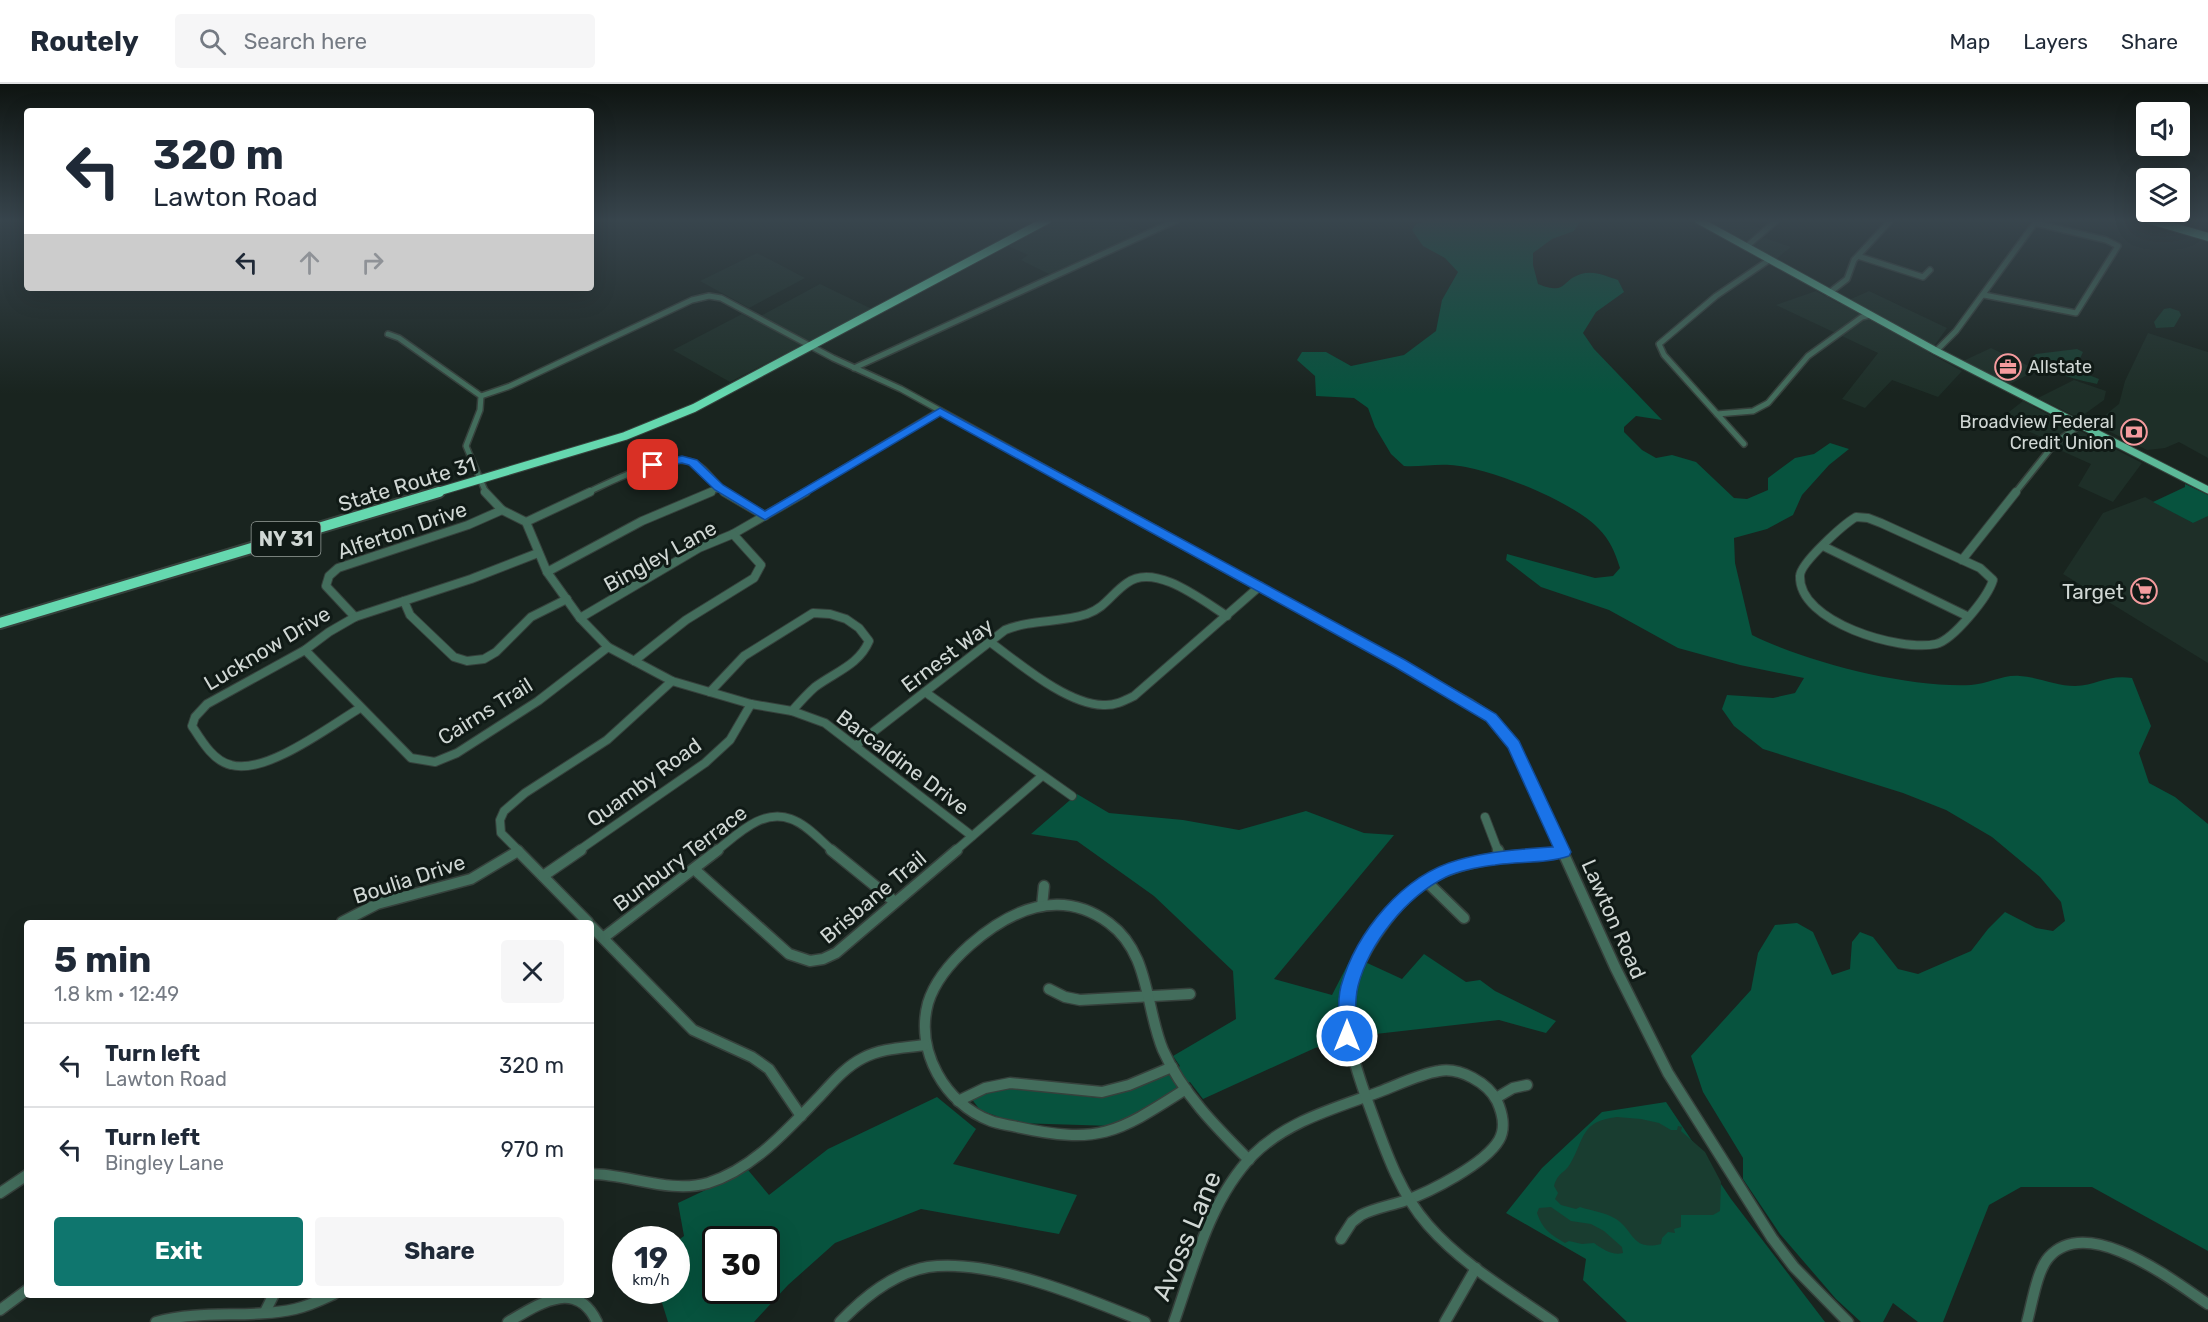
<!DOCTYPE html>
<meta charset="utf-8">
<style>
body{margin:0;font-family:Rubik,sans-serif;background:#f6f6f7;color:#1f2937;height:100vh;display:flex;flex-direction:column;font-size:22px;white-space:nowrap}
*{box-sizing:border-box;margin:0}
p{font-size:20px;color:#747a83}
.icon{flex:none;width:33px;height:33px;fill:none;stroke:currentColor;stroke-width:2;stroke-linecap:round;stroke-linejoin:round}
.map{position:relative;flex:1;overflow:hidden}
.sheet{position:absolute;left:24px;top:836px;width:570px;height:378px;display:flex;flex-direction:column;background:#fff;border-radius:6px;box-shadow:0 6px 24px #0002}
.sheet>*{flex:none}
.top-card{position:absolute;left:24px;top:24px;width:570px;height:183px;border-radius:6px;box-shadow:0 6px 24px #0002;background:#fff;color:#1f2937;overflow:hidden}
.fabs{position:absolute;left:2136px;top:18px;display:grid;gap:12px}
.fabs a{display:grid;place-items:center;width:54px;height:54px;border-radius:6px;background:#fff;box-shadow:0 6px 24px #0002;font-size:30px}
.speed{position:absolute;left:612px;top:1142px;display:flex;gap:12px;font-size:30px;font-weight:700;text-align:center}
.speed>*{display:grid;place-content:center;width:78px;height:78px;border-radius:50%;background:#fff;box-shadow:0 6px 24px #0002;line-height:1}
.speed small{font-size:15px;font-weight:400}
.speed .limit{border:3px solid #111;border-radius:9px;background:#fff;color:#111}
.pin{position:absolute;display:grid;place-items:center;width:51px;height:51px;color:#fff;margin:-26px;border-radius:12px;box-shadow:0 3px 9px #0006}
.me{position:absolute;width:66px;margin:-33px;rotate:0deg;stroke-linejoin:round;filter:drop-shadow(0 0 4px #0008)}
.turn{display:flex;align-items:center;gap:21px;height:126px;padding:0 30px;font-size:27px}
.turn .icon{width:78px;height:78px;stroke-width:2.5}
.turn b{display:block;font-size:42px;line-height:51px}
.lanes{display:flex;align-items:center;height:57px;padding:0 30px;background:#0003;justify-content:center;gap:30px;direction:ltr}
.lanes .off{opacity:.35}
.round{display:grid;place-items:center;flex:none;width:63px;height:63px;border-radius:6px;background:#f6f6f7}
.summary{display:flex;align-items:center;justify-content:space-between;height:102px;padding:0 30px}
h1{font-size:36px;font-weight:700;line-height:45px}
.primary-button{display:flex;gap:12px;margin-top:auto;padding:12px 30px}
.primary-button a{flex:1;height:69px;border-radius:6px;background:#0f766e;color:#fff;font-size:24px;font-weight:700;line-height:69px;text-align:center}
.primary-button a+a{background:#f6f6f7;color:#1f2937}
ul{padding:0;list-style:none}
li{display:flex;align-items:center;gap:18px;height:84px;padding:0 30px;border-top:2px solid #e0e1e3}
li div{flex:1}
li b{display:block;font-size:22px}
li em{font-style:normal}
header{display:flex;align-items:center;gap:36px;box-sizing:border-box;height:84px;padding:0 30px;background:#fff;border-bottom:2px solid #e0e1e3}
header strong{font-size:28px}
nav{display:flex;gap:33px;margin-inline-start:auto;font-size:21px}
.search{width:420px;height:54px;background:#f6f6f7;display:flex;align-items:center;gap:15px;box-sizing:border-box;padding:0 21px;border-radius:6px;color:#747a83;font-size:22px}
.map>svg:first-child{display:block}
</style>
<header>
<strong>Routely</strong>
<div class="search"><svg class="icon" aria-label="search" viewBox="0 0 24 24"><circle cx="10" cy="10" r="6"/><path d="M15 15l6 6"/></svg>Search here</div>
<nav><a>Map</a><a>Layers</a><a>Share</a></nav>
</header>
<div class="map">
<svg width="2208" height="1238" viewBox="0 0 2208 1238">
<rect width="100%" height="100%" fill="#19241f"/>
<g fill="#1e2f28">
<polygon points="1054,136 1119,136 1118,138 1143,148 1049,190 1021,176 1028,171 1006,161"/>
<polygon points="1707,136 1735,136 1762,145 1745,158"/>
<polygon points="1762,153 1791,163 1776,175 1753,162"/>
<polygon points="757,169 805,194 749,224 700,197"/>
<polygon points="820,200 872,225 730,298 673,266 742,230 753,236"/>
<polygon points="1816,207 1840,220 1869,207 1947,244 1929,269 1962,287 1938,313 1892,296 1865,324 1842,315 1878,269 1776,221"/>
<polygon points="2148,249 2208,268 2208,374 2179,358 2165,364 2147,366 2094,340 2119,320 2125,297"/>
<polygon points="1991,264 2037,286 2010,300 1963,277"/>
<polygon points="2074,296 2106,307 2104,316 2079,334 2038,314"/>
<polygon points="2023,317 2142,379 2113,418 2078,402 2091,380 2053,363 2046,355 2000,335"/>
<polygon points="2145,413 2193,439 2208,430 2208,579 2063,490 2103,429"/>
</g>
<g fill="#07533e" fill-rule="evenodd">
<path d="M1430,136H1581L1574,147L1552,155L1533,169V181L1538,200C1567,212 1561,196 1581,190C1594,186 1606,192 1618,196L1624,208L1596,228L1583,249L1594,265L1662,336L1636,332L1624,343V348L1642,366L1656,374L1672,371L1696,378L1734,414L1747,415L1768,406V394L1795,374L1814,370L1830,359L1849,365L1829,381L1802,411L1793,431L1767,445L1734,454L1735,479L1752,551C1808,579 1908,604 1971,601C1987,600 2005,590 2020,592C2038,593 2057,602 2075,602C2097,601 2109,590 2132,594L2151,642L2139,669L2149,699L2175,713L2208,740V1167L2092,1103H2021L1989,1121L1943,1238H1918L1893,1219L1883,1238H1861L1836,1215L1780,1150L1743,1095V1074L1703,1008L1691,972L1751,906L1758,869L1775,841L1797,839L1813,848L1832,891L1850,885L1852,858L1860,848L1873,853L1898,885L1918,890L1971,867L1988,845L2005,828L2036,844L2053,847L2065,837L2061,818L2040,793L1992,753L1946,726L1903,709L1763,665L1734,642L1722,625L1727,611L1773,614L1795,609L1804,594L1740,581L1678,564L1609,526L1541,503L1506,476L1507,470L1595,494L1613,492L1620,484C1615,468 1610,456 1598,444C1572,417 1488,383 1450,381C1435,380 1419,383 1404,382L1391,370L1375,343L1368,324L1354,314L1316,312L1315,292L1297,276L1302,268H1326L1351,282L1404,271L1436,247L1442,216L1458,188L1445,174L1423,162L1412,146L1416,140Z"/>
<polygon points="2185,400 2208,411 2208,432 2193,439 2153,418 2185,403"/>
<polygon points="1077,710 1109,729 1183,736 1239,746 1306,727 1364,749 1394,751 1274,895 1332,911 1352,872 1402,895 1424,870 1466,898 1480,896 1495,907 1556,937 1546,949 1499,936 1358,952 1315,964 1203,1015 1190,998 1113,1042 1015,1039 980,1026 971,1014 1015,1002 1098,1014 1164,992 1180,982 1173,972 1236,935 1233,887 1154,812 1077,757 1031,750"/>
<path d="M937,1013L976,1045L953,1080L1077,1111L1059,1150L921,1125L835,1159L788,1201L754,1238H668L658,1206H676L677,1157L684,1152L678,1119L748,1086L769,1111L828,1065ZM716,1155H766V1206H716Z"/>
<polygon points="1666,1018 1731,1115 1825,1238 1627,1238 1583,1196 1586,1175 1506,1129 1542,1084 1602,1028"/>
</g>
<g fill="#193d30">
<polygon points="2170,224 2179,227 2181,231 2174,243 2156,244 2154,238 2164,225"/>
<path d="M2077,265L2083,268L2076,283L2081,288L2099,295L2097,300C2083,297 2039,287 2031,275L2036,270Z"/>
<path d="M1617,1033L1641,1035L1659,1039L1671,1046H1677L1678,1042L1682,1043L1681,1047L1705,1068L1721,1098L1720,1127L1713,1131H1681V1143L1674,1145L1675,1149L1668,1148L1662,1154L1661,1160C1632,1167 1635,1148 1616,1135C1605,1128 1592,1127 1580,1123L1576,1125L1561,1121L1555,1115L1558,1109L1554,1102C1558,1088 1564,1090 1570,1080C1585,1055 1580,1037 1617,1033Z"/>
<path d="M1551,1123L1571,1137L1591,1140L1604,1147L1622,1163L1623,1169C1613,1172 1602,1165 1594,1159L1582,1160L1569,1157L1565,1159C1551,1151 1542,1145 1537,1129L1539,1124Z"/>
</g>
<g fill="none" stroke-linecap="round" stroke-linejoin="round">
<g stroke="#36413c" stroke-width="8">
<g id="minor-far2">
<polyline points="1746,163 1777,136"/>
<polyline points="1858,172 1923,193 1930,186"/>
<polyline points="1829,209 1847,195 1854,176 1891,136"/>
<polyline points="388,250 399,254 481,312 480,326 466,362 486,409"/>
<polyline points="1936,267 1956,247 2035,139 2106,156 2118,162 2076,229 1984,211"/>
<polyline points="854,284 1177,136"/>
<polyline points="481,312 510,302 692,216 709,212 721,214 833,274 901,305 1090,409"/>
<polyline points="1717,330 1753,327 1768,319 1808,272 1862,233 1870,231"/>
<polyline points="1744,360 1664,271 1659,260 1716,212 1769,176"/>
<path d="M586,409C611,398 665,369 692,378C705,382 715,401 726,409"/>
<polyline points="707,409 719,404"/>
<polyline points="803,409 940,327"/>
<polyline points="2015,409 2055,359 2080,341"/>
</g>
</g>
<g stroke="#36413c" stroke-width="10">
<g id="minor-far1">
<polyline points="485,408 502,426 526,438 547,488 580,534 608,563 672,597 751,620 792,627 825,639 972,752"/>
<polyline points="724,408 765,432"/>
<polyline points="1087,408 1470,619 1491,633 1514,661 1562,767"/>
<path d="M1856,433L1868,434L1881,439L1980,484L1993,496C1988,513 1953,556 1936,560C1900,568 1798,538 1800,492C1800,479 1844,440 1856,433Z"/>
<polyline points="526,438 590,408"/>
<polyline points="1823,462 1967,532"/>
<polyline points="1962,476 2016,408"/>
<polyline points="547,488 642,437 711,408"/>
<polyline points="404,517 410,531 454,573 467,577 484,575 496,568 531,533 567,515"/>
<polyline points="355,533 326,502 329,492 338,484 468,441 502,426"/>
<polyline points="580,534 699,464 733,450 806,408"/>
<path d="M990,558C1019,579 1066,620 1103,621C1114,622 1124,617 1134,612L1260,502"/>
<polyline points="305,566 411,674 435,678 457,669 538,617 608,563"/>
<polyline points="634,577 686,536 754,494 761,481 733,450"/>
<path d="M710,608L744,572L813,529L830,530L846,535L859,544L869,557C859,581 835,588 815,603C807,610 799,619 792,627"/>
<polyline points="925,608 1072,712"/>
<path d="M360,624C330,642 266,691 231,681C213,677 201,656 192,642L195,633L207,620L305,566L329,548L355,533L471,495L538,469"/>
<path d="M855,662L1005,546C1032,535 1060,539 1087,530C1105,524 1112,509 1127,499C1155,478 1203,517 1227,532"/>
<polyline points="1485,733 1498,767"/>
<polyline points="519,767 501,749 500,736 504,727 525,709 607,656 672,597"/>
<polyline points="578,767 705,679 730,656 751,620"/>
<path d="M716,767C737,751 762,724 791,735C806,740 821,757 833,767"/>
<polyline points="955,767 1042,692"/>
</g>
</g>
<g stroke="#36413c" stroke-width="13">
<g id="minor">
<polyline points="517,766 588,838"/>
<polyline points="831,766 895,818"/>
<polyline points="1498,766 1501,774"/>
<polyline points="1562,766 1615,883 1668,989 1772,1154 1794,1183 1848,1238"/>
<polyline points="694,785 789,870 810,877 823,875 836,869 957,766"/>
<polyline points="543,792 581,766"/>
<polyline points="1426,797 1464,834"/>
<polyline points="1042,822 1044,802"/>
<polyline points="342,838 377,820 471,795 518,767"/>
<polyline points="591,842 693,946 752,973 769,985 801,1032"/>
<polyline points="603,854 718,766"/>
<polyline points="1049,905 1065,913 1080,916 1190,910"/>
<path d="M1186,1005C1117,1049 1100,1061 1017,1043C1009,1041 999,1040 991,1037C945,1020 915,967 928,919C935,896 952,877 970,861C1010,826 1060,803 1109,839C1150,869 1145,923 1163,966C1182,1009 1216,1043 1249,1076"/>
<polyline points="1496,1014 1513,1004 1527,1001"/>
<polyline points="958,1017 985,1004 1010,999 1102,1008 1129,1001 1172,983"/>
<path d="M591,1090C629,1090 670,1110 708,1099C753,1085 787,1046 819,1013C832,999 845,983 863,974C882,964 904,964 925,961"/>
<polyline points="0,1109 27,1091"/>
<polyline points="0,1226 27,1206"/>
<polyline points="265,1228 274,1210"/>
<path d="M156,1238C202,1225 249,1235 295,1225C309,1222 321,1216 334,1210"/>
<path d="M508,1238C539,1220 576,1194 597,1238"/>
<path d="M840,1238C864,1213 893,1189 928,1183C991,1174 1087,1214 1145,1238"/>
<path d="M1174,1238C1194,1181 1210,1115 1253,1071C1287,1037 1336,1024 1379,1008C1398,1001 1419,990 1439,987C1460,983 1488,999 1497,1017C1502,1028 1506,1044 1499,1056C1485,1080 1430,1108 1404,1117C1389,1122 1375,1124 1361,1131L1352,1138L1341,1155"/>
<polyline points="1445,1238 1476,1184"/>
<path d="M1553,1238C1510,1208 1463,1181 1428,1141C1399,1108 1385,1065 1370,1024C1342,948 1334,906 1385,838C1400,818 1420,798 1443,788C1481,772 1523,772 1563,768"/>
<path d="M2027,1238C2032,1220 2037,1186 2049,1173C2088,1130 2172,1196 2208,1220"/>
</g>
</g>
<g stroke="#36413c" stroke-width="9">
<polyline id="major" points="1698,136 1936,267 2208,406"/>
</g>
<g stroke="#36413c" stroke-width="10">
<g id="highway-far1">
<polyline points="2150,136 2208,153"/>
<polyline points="434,409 625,352 694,324 1047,136"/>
</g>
</g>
<g stroke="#36413c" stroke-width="14">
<polyline id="highway" points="0,539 439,408"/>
</g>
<use href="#minor-far2" stroke="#436d5c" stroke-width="5"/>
<use href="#minor-far1" stroke="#436d5c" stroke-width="8"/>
<use href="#minor" stroke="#436d5c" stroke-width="10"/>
<use href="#major" stroke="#5cb998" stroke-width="7"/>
<use href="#highway-far1" stroke="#65d8af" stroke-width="8"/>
<use href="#highway" stroke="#65d8af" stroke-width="10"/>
</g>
<linearGradient id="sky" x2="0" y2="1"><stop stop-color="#0e1411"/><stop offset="0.44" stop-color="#38454d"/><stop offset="1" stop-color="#38454d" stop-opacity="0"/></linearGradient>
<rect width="2208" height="310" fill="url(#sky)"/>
<path fill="#1a73e8" stroke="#114b97" stroke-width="1.5" d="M940,324L1405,576L1496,630L1519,657L1571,768L1569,772C1546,780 1519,777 1495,781C1479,783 1461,786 1446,793C1406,813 1369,859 1358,902C1354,917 1356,936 1356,952L1353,958L1347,960L1341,958L1338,952C1339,936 1337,917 1341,902C1356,848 1403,791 1458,776C1489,767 1522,765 1553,763L1508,664L1486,637L1395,583L940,332L765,436L715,406L689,381L682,379L653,384L648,381L649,379L682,372L697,376L723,401L765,427Z"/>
<defs>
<g id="office-ring" transform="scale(1.35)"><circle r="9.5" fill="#101a16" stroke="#f59b9e" stroke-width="1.5"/><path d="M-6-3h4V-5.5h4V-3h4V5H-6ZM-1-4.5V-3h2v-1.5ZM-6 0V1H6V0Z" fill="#f59b9e"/></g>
<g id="bank-ring" transform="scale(1.35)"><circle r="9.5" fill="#101a16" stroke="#f59b9e" stroke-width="1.5"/><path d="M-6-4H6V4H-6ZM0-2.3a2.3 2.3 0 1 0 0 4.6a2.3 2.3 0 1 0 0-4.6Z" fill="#f59b9e"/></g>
<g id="supermarket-ring" transform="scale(1.35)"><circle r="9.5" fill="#101a16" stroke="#f59b9e" stroke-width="1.5"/><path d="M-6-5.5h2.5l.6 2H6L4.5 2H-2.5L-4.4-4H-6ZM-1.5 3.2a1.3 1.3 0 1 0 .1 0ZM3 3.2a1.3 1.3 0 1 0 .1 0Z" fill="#f59b9e"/></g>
</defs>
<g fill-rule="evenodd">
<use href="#office-ring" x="2008" y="283"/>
<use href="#bank-ring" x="2134" y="348"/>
<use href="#supermarket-ring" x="2144" y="507"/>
</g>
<g text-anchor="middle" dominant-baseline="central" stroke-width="6" stroke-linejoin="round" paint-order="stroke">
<g font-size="18" fill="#d0d7d4" stroke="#101a16" text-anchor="start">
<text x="2028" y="283">Allstate</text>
<text x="2114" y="338" text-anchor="end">Broadview Federal<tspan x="2114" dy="21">Credit Union</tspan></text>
</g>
<rect fill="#101a16" stroke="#969e9b" stroke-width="1.5" x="251.5" y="438" width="69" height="34" rx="4.5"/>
<g font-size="20" font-weight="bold" fill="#d0d7d4">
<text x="286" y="455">NY 31</text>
</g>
<g font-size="21" fill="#d0d7d4" stroke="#101a16">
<text transform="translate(407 400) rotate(-17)">State Route 31</text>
<text transform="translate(402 446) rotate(-19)">Alferton Drive</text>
<text transform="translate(660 472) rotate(-29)">Bingley Lane</text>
<text transform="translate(267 564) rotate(-31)">Lucknow Drive</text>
<text transform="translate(947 571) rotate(-37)">Ernest Way</text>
<text transform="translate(485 627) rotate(-32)">Cairns Trail</text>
<text transform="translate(903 678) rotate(37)">Barcaldine Drive</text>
<text transform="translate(644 698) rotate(-36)">Quamby Road</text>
<text transform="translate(680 774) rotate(-37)">Bunbury Terrace</text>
<text transform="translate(409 795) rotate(-18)">Boulia Drive</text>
<text transform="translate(873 813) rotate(-40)">Brisbane Trail</text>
<text transform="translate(1614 835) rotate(66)">Lawton Road</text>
</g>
<g font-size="21" fill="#d0d7d4" stroke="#101a16" text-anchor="end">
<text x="2124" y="507">Target</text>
</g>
<g font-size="26" fill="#d0d7d4" stroke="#101a16">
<text transform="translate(1187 1152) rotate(-67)">Avoss Lane</text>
</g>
</g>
</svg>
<div class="fabs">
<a><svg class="icon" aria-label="sound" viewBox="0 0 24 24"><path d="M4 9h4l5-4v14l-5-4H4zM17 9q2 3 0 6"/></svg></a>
<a><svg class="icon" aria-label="layers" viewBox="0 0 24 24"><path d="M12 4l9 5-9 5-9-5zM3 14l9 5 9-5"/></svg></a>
</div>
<div class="speed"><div>19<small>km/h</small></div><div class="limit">30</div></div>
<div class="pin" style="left:653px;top:381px;background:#d93025"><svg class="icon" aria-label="arrive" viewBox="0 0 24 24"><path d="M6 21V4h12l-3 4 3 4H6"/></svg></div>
<svg class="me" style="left:1347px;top:952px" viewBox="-20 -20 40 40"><circle r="17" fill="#1a73e8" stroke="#fff" stroke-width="3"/><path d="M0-11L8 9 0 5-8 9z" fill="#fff"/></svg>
<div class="top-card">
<div class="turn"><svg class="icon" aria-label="left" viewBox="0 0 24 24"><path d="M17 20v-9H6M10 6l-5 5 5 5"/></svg><div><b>320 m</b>Lawton Road</div></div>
<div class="lanes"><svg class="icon" aria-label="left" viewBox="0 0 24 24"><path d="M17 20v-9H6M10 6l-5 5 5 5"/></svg><svg class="icon off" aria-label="ahead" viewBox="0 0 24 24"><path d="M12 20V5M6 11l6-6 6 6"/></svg><svg class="icon off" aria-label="right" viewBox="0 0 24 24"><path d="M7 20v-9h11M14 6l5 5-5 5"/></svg></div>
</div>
<section class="sheet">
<div class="summary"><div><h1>5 min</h1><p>1.8 km · 12:49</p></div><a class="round"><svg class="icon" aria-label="close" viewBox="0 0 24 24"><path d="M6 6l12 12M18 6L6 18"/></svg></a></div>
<ul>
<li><svg class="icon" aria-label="left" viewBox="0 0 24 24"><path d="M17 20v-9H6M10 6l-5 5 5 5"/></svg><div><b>Turn left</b><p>Lawton Road</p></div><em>320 m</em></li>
<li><svg class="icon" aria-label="left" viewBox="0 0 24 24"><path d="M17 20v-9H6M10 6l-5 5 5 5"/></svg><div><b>Turn left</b><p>Bingley Lane</p></div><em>970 m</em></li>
</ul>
<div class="primary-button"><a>Exit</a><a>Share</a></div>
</section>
</div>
